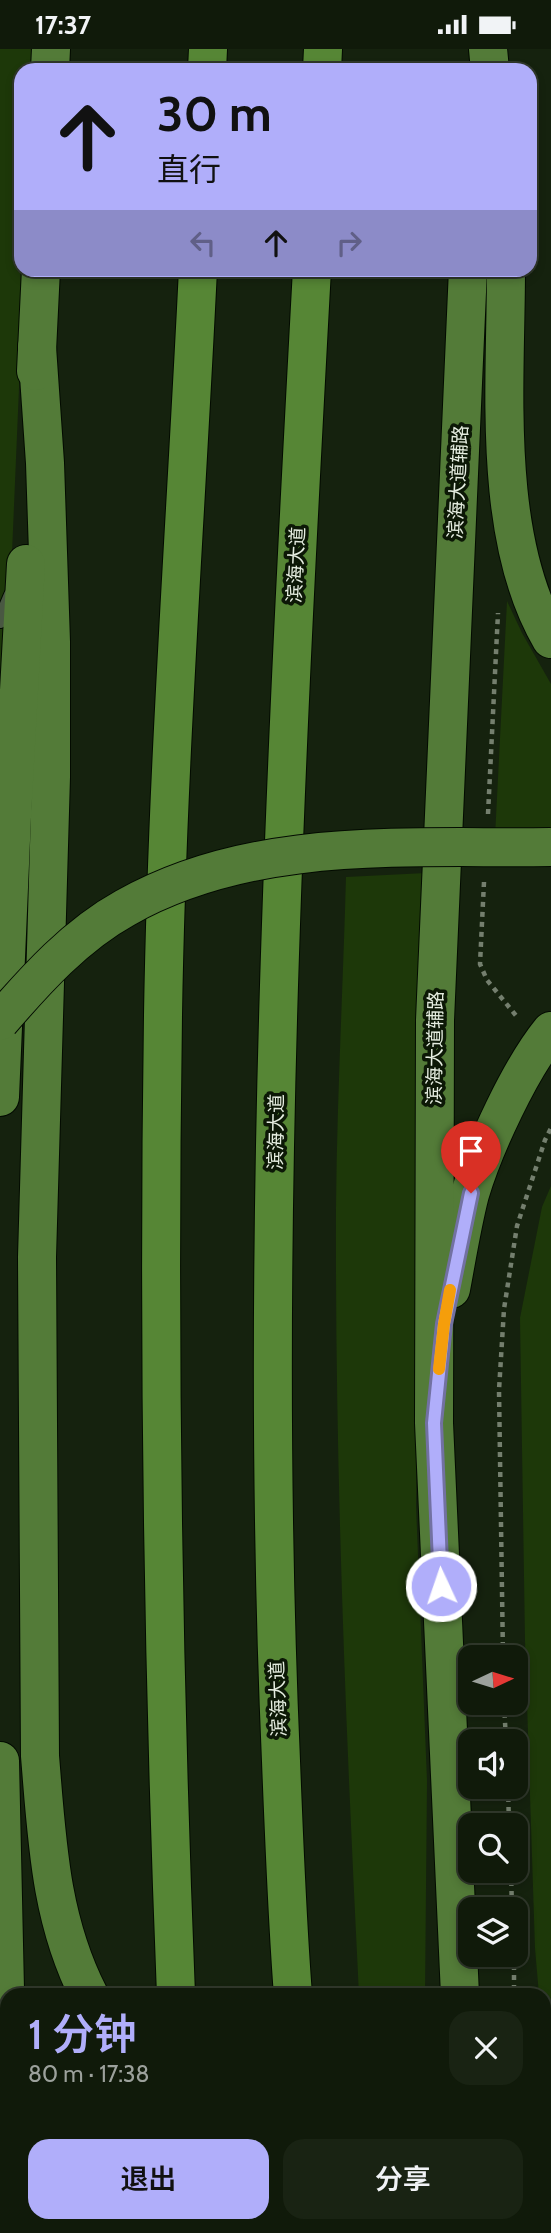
<!DOCTYPE html>
<html lang="zh">
<meta charset="utf-8">
<style>
body{margin:0;font-family:Cabin,"Noto Sans SC",sans-serif;background:#192313;color:#f1f3f6;height:100vh;display:flex;flex-direction:column;font-size:26px;white-space:nowrap}
*{box-sizing:border-box;margin:0}
p{font-size:23px;color:#9ca19c}
.icon{flex:none;width:38px;height:38px;fill:none;stroke:currentColor;stroke-width:2;stroke-linecap:round;stroke-linejoin:round}
.map{position:relative;flex:1;overflow:hidden}
.sheet{position:absolute;left:0px;top:1939px;width:551px;height:245px;display:flex;flex-direction:column;background:#101a0a;border-radius:21px 21px 0 0;box-shadow:0 4px 10px #0003,0 0 0 2px #30382b}
.sheet>*{flex:none}
.hud{position:absolute;left:14px;top:14px;width:523px;height:214px;border-radius:21px;box-shadow:0 4px 10px #0003,0 0 0 2px #30382b;background:#b0aefa;color:#111;overflow:hidden}
.needle{width:46px;rotate:86deg}
.controls{position:absolute;left:458px;top:1596px;display:grid;gap:14px}
.controls a{display:grid;place-items:center;width:70px;height:70px;border-radius:14px;background:#101a0a;box-shadow:0 4px 10px #0003,0 0 0 2px #30382b;font-size:35px}
.pin{position:absolute;display:grid;place-items:center;width:60px;height:60px;color:#fff;margin:-72px -30px;border-radius:50% 50% 50% 0;rotate:-45deg;box-shadow:0 0 7px #0007}
.pin .icon{rotate:45deg}
.me{position:absolute;width:77px;margin:-38px;rotate:357deg;stroke-linejoin:round;filter:drop-shadow(0 0 5px #0008)}
.turn{display:flex;align-items:center;gap:24px;height:147px;padding:0 28px;font-size:32px}
.turn .icon{width:91px;height:91px;stroke-width:2.5}
.turn b{display:block;font-size:49px;line-height:60px}
.lanes{display:flex;align-items:center;height:66px;padding:0 28px;background:#0003;justify-content:center;gap:35px;direction:ltr}
.lanes .off{opacity:.35}
.round{display:grid;place-items:center;flex:none;width:74px;height:74px;border-radius:21px;background:#192313}
.summary{display:flex;align-items:center;justify-content:space-between;height:119px;padding:0 28px}
h1{font-size:42px;font-weight:600;line-height:52px;color:#b0aefa}
.primary-button{display:flex;gap:14px;margin-top:auto;padding:14px 28px}
.primary-button a{flex:1;height:80px;border-radius:21px;background:#b0aefa;color:#111;font-size:28px;font-weight:600;line-height:80px;text-align:center}
.primary-button a+a{background:#192313;color:#f1f3f6}
.status{display:flex;justify-content:space-between;align-items:center;height:49px;padding:0 35px;background:#101a0a;direction:ltr}
.status svg{height:19px;fill:currentColor}
.map>svg:first-child{display:block}
</style>
<div class="status"><b>17:37</b><svg viewBox="0 0 49 12"><path d="M0 12V9h3v3zM5 12V6h3v6zM10 12V3h3v9zM15 12V0h3v12zM26 1h20v11H26zM47 4h2v5h-2z"/></svg></div>
<div class="map">
<svg width="551" height="2184" viewBox="0 0 551 2184">
<rect width="100%" height="100%" fill="#15220e"/>
<g fill="#1d3809">
<polygon points="0,0 33,0 32,21 21,21 21,220 24,221 0,787"/>
<polygon points="507,552 522,584 551,635 551,788 495,788"/>
<path d="M426,824L419,1111L416,1456L427,1732L425,1946H359C346,1684 335,1422 336,1159C337,1049 343,938 346,828Z"/>
<path d="M551,1137V2038C538,2020 544,1969 544,1946H539L535,1899L525,1592L520,1269L542,1158Z"/>
</g>
<g fill="none" stroke-linecap="round" stroke-linejoin="round">
<g stroke="#030b00" stroke-width="16">
<polyline id="service" points="0,572 11,546"/>
</g>
<g stroke="#030b00" stroke-width="40">
<g id="primary">
<polyline points="488,0 490,21"/>
<polyline points="50,21 51,0"/>
<path d="M506,220C506,335 491,488 551,590"/>
<path d="M37,298L45,414L51,593V728L37,1208L40,1707C47,1791 50,1870 89,1946"/>
<polyline points="36,322 41,220"/>
<polyline points="0,1048 12,768 26,515"/>
<path d="M451,1240C457,1208 462,1176 470,1145C484,1098 520,1020 551,982"/>
<polyline points="0,1712 7,2032"/>
<polyline points="460,1946 434,1374 435,971 468,220"/>
<polyline points="544,2089 551,2086"/>
<polyline points="10,2177 10,2184"/>
<polyline points="462,2184 462,2177"/>
</g>
</g>
<g stroke="#030b00" stroke-width="40">
<g id="trunk">
<polyline points="207,21 208,0"/>
<polyline points="322,21 323,0"/>
<path d="M176,1946C163,1620 158,1292 163,966C167,717 186,469 198,220"/>
<path d="M293,1946C287,1868 284,1790 281,1712C259,1215 285,717 312,220"/>
<polyline points="186,2177 186,2184"/>
<polyline points="311,2177 311,2184"/>
</g>
</g>
<g stroke="#747f6e" stroke-width="4.5" stroke-dasharray="5 5" stroke-linecap="butt">
<polyline points="488,765 498,564"/>
<polyline points="484,833 480,915 487,931 518,969"/>
<polyline points="503,1608 499,1341 504,1260 517,1177 545,1091 551,1079"/>
<polyline points="504,1654 506,1692"/>
<polyline points="508,1738 509,1776"/>
<polyline points="511,1822 512,1860"/>
<polyline points="514,1906 514,1946"/>
<polyline points="544,2130 551,2128"/>
<polyline points="544,2137 547,2143"/>
</g>
<use href="#service" stroke="#495842" stroke-width="14"/>
<use href="#primary" stroke="#537b38" stroke-width="38"/>
<use href="#trunk" stroke="#568635" stroke-width="38"/>
<g stroke="#030b00" stroke-width="40" stroke-linecap="butt">
<path id="primary-bridge" d="M0,972C36,930 76,886 125,859C254,786 408,800 551,798"/>
</g>
<use href="#primary-bridge" stroke="#537b38" stroke-width="38"/>
</g>
<g fill="none" stroke-linecap="round" stroke-linejoin="round">
<g stroke="#7271a2" stroke-width="18">
<polyline id="route" points="441,1537 434,1374 444,1275 471,1144"/>
</g>
<use href="#route" stroke="#b0aefa" stroke-width="12"/>
<polyline stroke="#f59e0b" stroke-width="12" points="439,1320 444,1275 450,1241"/>
</g>
<g text-anchor="middle" dominant-baseline="central" stroke-width="7" stroke-linejoin="round" paint-order="stroke">
<g font-size="19" fill="#e5ede0" stroke="#0c1806">
<text transform="translate(458 433) rotate(-87)">滨海大道辅路</text>
<text transform="translate(296 516) rotate(-87)">滨海大道</text>
<text transform="translate(435 999) rotate(-89)">滨海大道辅路</text>
<text transform="translate(276 1083) rotate(-89)">滨海大道</text>
<text transform="translate(278 1650) rotate(-92)">滨海大道</text>
</g>
</g>
</svg>
<div class="controls">
<a><svg class="needle" viewBox="-14 -14 28 28"><path d="M0-13l5 13h-10z" fill="#e53935"/><path d="M0 13l5-13h-10z" fill="#9ca19c"/></svg></a>
<a><svg class="icon" aria-label="sound" viewBox="0 0 24 24"><path d="M4 9h4l5-4v14l-5-4H4zM17 9q2 3 0 6"/></svg></a>
<a><svg class="icon" aria-label="search" viewBox="0 0 24 24"><circle cx="10" cy="10" r="6"/><path d="M15 15l6 6"/></svg></a>
<a><svg class="icon" aria-label="layers" viewBox="0 0 24 24"><path d="M12 4l9 5-9 5-9-5zM3 14l9 5 9-5"/></svg></a>
</div>
<div class="pin" style="left:471px;top:1144px;background:#d93025"><svg class="icon" aria-label="arrive" viewBox="0 0 24 24"><path d="M6 21V4h12l-3 4 3 4H6"/></svg></div>
<svg class="me" style="left:441px;top:1537px" viewBox="-20 -20 40 40"><circle r="17" fill="#b0aefa" stroke="#fff" stroke-width="3"/><path d="M0-11L8 9 0 5-8 9z" fill="#fff"/></svg>
<div class="hud">
<div class="turn"><svg class="icon" aria-label="ahead" viewBox="0 0 24 24"><path d="M12 20V5M6 11l6-6 6 6"/></svg><div><b>30 m</b>直行</div></div>
<div class="lanes"><svg class="icon off" aria-label="left" viewBox="0 0 24 24"><path d="M17 20v-9H6M10 6l-5 5 5 5"/></svg><svg class="icon" aria-label="ahead" viewBox="0 0 24 24"><path d="M12 20V5M6 11l6-6 6 6"/></svg><svg class="icon off" aria-label="right" viewBox="0 0 24 24"><path d="M7 20v-9h11M14 6l5 5-5 5"/></svg></div>
</div>
<section class="sheet">
<div class="summary"><div><h1>1 分钟</h1><p>80 m · 17:38</p></div><a class="round"><svg class="icon" aria-label="close" viewBox="0 0 24 24"><path d="M6 6l12 12M18 6L6 18"/></svg></a></div>
<div class="primary-button"><a>退出</a><a>分享</a></div>
</section>
</div>
